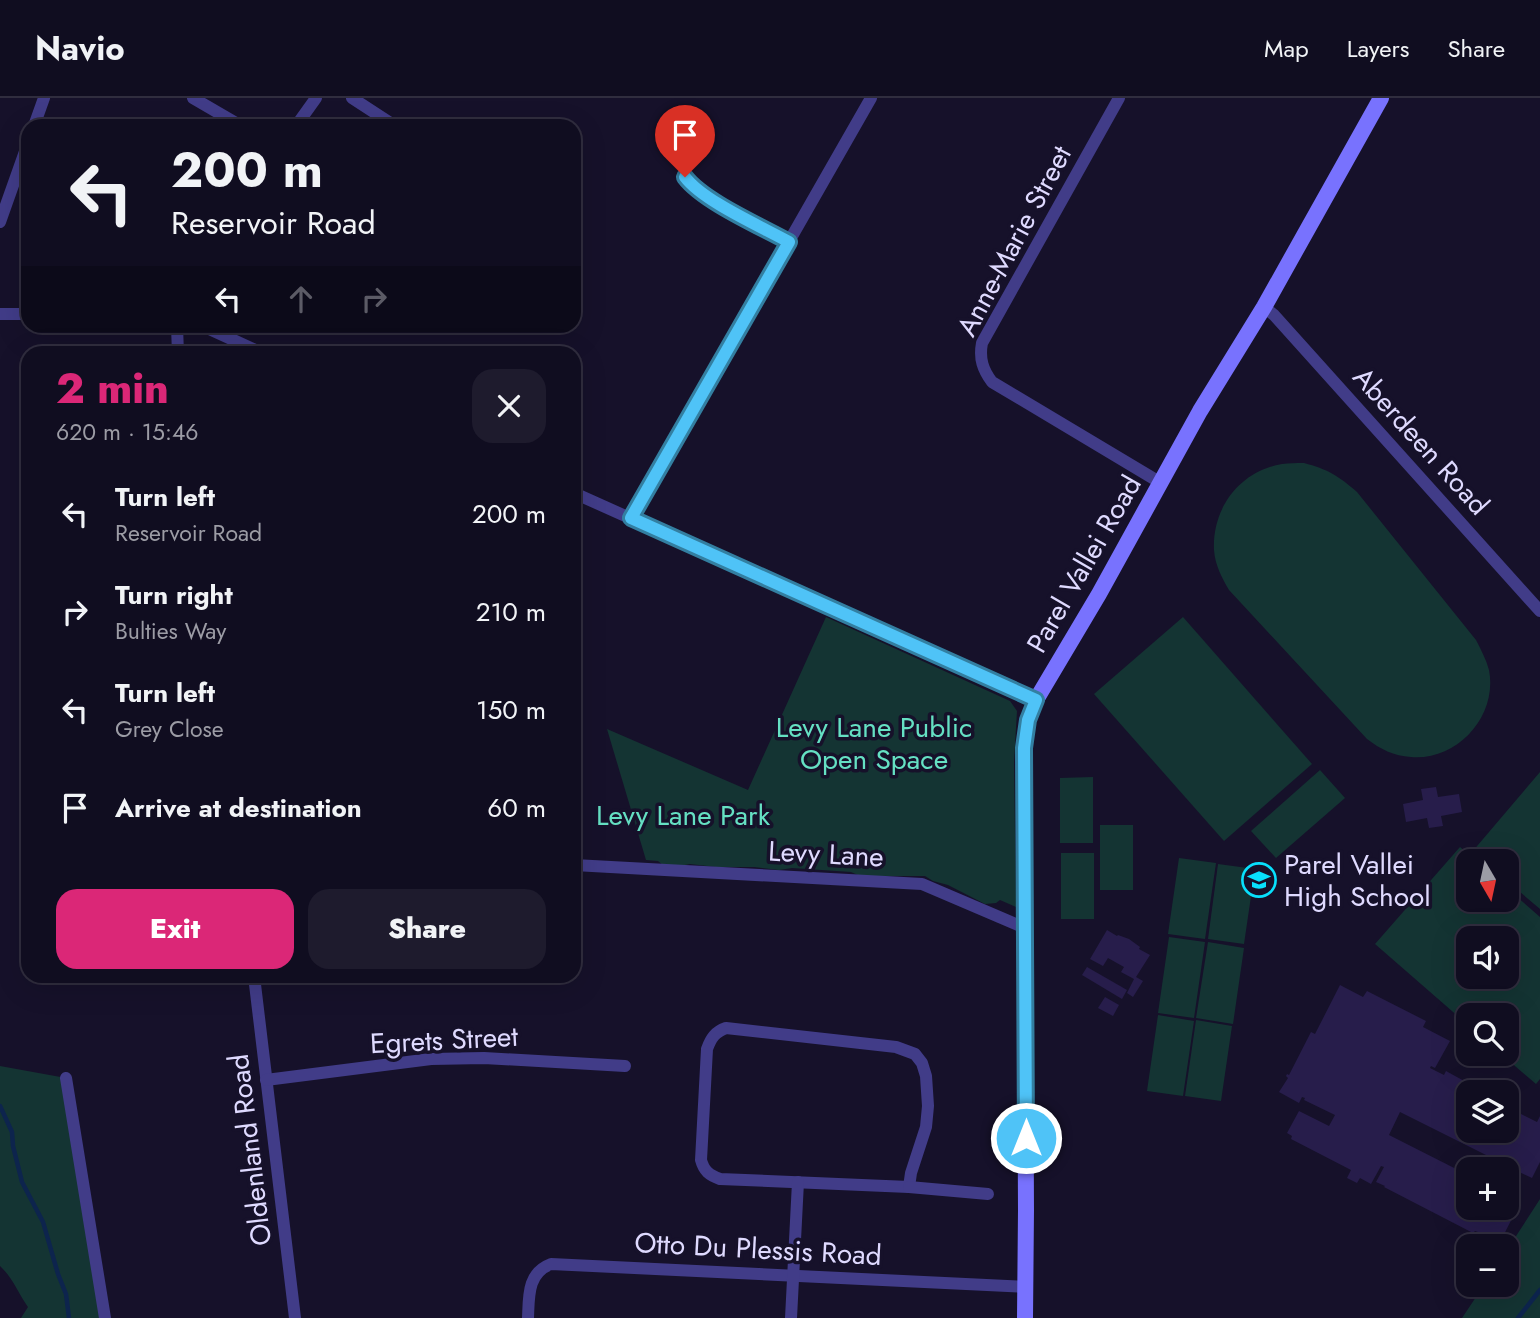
<!DOCTYPE html>
<meta charset="utf-8">
<style>
body{margin:0;font-family:Jost,sans-serif;background:#1e1b2d;color:#f1f3f6;height:100vh;display:flex;flex-direction:column;font-size:26px;white-space:nowrap}
*{box-sizing:border-box;margin:0}
p{font-size:23px;color:#9c9ca5}
.icon{flex:none;width:38px;height:38px;fill:none;stroke:currentColor;stroke-width:2;stroke-linecap:round;stroke-linejoin:round}
.map{position:relative;flex:1;overflow:hidden}
.side{position:absolute;left:21px;top:248px;width:560px;height:637px;display:flex;flex-direction:column;background:#100d20;border-radius:21px;box-shadow:0 7px 28px #0002,0 0 0 2px #302d3e}
.side>*{flex:none}
.top-card{position:absolute;left:21px;top:21px;width:560px;height:214px;border-radius:21px;box-shadow:0 7px 28px #0002,0 0 0 2px #302d3e;background:#100d20;color:#f1f3f6;overflow:hidden}
.needle{width:46px;rotate:171deg}
.fabs{position:absolute;left:1456px;top:751px;display:grid;gap:14px}
.fabs a{display:grid;place-items:center;width:63px;height:63px;border-radius:14px;background:#100d20;box-shadow:0 7px 28px #0002,0 0 0 2px #302d3e;font-size:35px}
.pin{position:absolute;display:grid;place-items:center;width:60px;height:60px;color:#fff;margin:-72px -30px;border-radius:50% 50% 50% 0;rotate:-45deg;box-shadow:0 0 7px #0007}
.pin .icon{rotate:45deg}
.me{position:absolute;width:77px;margin:-38px;rotate:0deg;stroke-linejoin:round;filter:drop-shadow(0 0 5px #0008)}
.turn{display:flex;align-items:center;gap:24px;height:147px;padding:0 35px;font-size:32px}
.turn .icon{width:91px;height:91px;stroke-width:2.5}
.turn b{display:block;font-size:49px;line-height:60px}
.lanes{display:flex;align-items:center;height:66px;padding:0 35px;background:#0003;justify-content:center;gap:35px;direction:ltr}
.lanes .off{opacity:.35}
.round{display:grid;place-items:center;flex:none;width:74px;height:74px;border-radius:21px;background:#1e1b2d}
.head{display:flex;align-items:center;justify-content:space-between;height:119px;padding:0 35px}
h1{font-size:42px;font-weight:800;line-height:52px;color:#db2777}
.button{display:flex;gap:14px;margin-top:auto;padding:14px 35px}
.button a{flex:1;height:80px;border-radius:21px;background:#db2777;color:#fff;font-size:28px;font-weight:800;line-height:80px;text-align:center}
.button a+a{background:#1e1b2d;color:#f1f3f6}
ul{padding:0;list-style:none}
li{display:flex;align-items:center;gap:21px;height:98px;padding:0 35px}
li div{flex:1}
li b{display:block;font-size:26px}
li em{font-style:normal}
header{display:flex;align-items:center;gap:42px;box-sizing:border-box;height:98px;padding:0 35px;background:#100d20;border-bottom:2px solid #302d3e}
header strong{font-size:33px}
nav{display:flex;gap:38px;margin-inline-start:auto;font-size:24px}
.map>svg:first-child{display:block}
</style>
<header>
<strong>Navio</strong>
<nav><a>Map</a><a>Layers</a><a>Share</a></nav>
</header>
<div class="map">
<svg width="1540" height="1220" viewBox="0 0 1540 1220">
<rect width="100%" height="100%" fill="#16112a"/>
<g fill="#143433" fill-rule="evenodd">
<path d="M1304,365C1327,371 1339,378 1357,394L1476,542C1481,552 1486,561 1489,572C1498,618 1457,663 1411,659C1394,658 1380,651 1367,641L1229,492C1222,480 1215,467 1214,452C1212,410 1240,373 1282,366C1289,365 1296,365 1304,365Z"/>
<polygon points="826,519 1010,603 1017,613 1014,664 1016,809 1000,802 996,805 985,806 948,787 933,783 925,778 860,778 851,774 792,770 779,772 754,769 716,769 690,766 680,768 664,768 658,763 646,762 607,631 748,692"/>
<polygon points="1183,519 1312,666 1224,743 1094,596"/>
<polygon points="1320,672 1345,700 1276,760 1251,733"/>
<polygon points="1540,674 1540,811 1507,783 1507,763 1483,763 1472,754"/>
<polygon points="1093,679 1093,745 1060,745 1060,680"/>
<rect x="1100" y="727" width="33" height="65"/>
<path d="M1460,749L1476,763H1468V802H1507V790L1540,819V981L1536,986L1501,956H1507V917H1468V927L1375,846ZM1468,840H1507V878H1468Z"/>
<rect x="1061" y="755" width="33" height="66"/>
<polygon points="1179,760 1216,765 1205,841 1168,836"/>
<polygon points="1218,766 1255,771 1244,846 1208,841"/>
<polygon points="1169,839 1205,844 1194,920 1158,915"/>
<polygon points="1208,844 1244,850 1233,926 1196,920"/>
<polygon points="1158,917 1194,923 1183,998 1147,993"/>
<polygon points="1196,922 1232,928 1221,1003 1185,998"/>
<path d="M0,968L66,980L104,1220H21L28,1209C18,1195 13,1180 0,1168Z"/>
<polygon points="1540,1101 1540,1220 1462,1220 1484,1187 1507,1186 1507,1152"/>
</g>
<g fill="none" stroke-linecap="round" stroke-linejoin="round">
<g stroke="#0d244d" stroke-width="4.5">
<polyline points="0,1008 12,1034 13,1048 22,1084 43,1124 58,1176 66,1196 69,1220"/>
<polyline points="1518,1220 1540,1192"/>
</g>
</g>
<g fill="#271d4b">
<polygon points="1436,689 1438,699 1459,696 1462,714 1441,718 1443,728 1429,730 1427,720 1406,724 1403,706 1423,702 1421,691"/>
<polygon points="1107,832 1117,838 1118,837 1129,841 1140,849 1139,851 1150,857 1136,879 1143,883 1133,899 1127,895 1134,881 1121,874 1124,869 1108,860 1103,868 1090,861"/>
<polygon points="1087,869 1127,892 1122,901 1082,877"/>
<polygon points="1340,887 1363,899 1367,893 1426,923 1423,929 1450,943 1435,970 1431,968 1430,970 1444,977 1446,973 1466,984 1465,988 1477,994 1468,994 1468,1032 1507,1032 1507,1009 1537,1024 1540,1018 1540,1064 1532,1080 1515,1072 1507,1089 1507,1071 1501,1071 1504,1066 1400,1014 1389,1037 1468,1077 1468,1110 1507,1110 1507,1096 1521,1103 1498,1148 1475,1148 1481,1135 1475,1133 1473,1135 1384,1089 1385,1088 1376,1084 1384,1069 1381,1068 1371,1086 1360,1080 1357,1085 1347,1080 1351,1072 1291,1041 1292,1038 1287,1035 1299,1013 1329,1028 1335,1017 1304,1002 1305,1000 1302,999 1299,1005 1279,994 1288,980 1286,978 1287,976 1289,977 1311,934 1315,936"/>
<polygon points="1105,899 1119,907 1113,918 1098,910"/>
</g>
<g fill="none" stroke-linecap="round" stroke-linejoin="round">
<g stroke="#413c88" stroke-width="12">
<polyline points="193,0 241,28"/>
<polyline points="352,0 395,28"/>
<path d="M1119,0L982,245C979,261 983,272 992,284L1161,385"/>
<polyline points="34,28 44,0"/>
<polyline points="296,28 316,0"/>
<path d="M685,79C702,103 761,129 789,143"/>
<polyline points="0,124 28,45"/>
<polyline points="1264,209 1274,217 1540,513"/>
<polyline points="0,216 28,216"/>
<polyline points="177,228 178,256"/>
<polyline points="196,228 205,229 264,256"/>
<polyline points="574,395 1036,602"/>
<polyline points="631,420 871,0"/>
<polyline points="574,767 922,786 1025,830"/>
<polyline points="254,878 295,1220"/>
<path d="M726,930L896,949L915,956L922,965L926,978L928,1008L926,1029L911,1075L909,1089L720,1081C709,1077 704,1073 701,1062L707,951C711,940 715,934 726,930Z"/>
<polyline points="66,980 105,1220"/>
<polyline points="266,982 431,961 484,960 625,968"/>
<polyline points="909,1089 988,1096"/>
<path d="M528,1220C529,1199 527,1175 551,1166L1026,1189"/>
<polyline points="791,1220 798,1084"/>
</g>
<polyline stroke="#7872fe" stroke-width="16" points="1025,1220 1026,1112 1024,650 1028,622 1036,602 1099,496 1200,313 1264,209 1381,0"/>
</g>
<g fill="none" stroke-linecap="round" stroke-linejoin="round">
<g stroke="#337fa1" stroke-width="18">
<path id="route" d="M685,79C703,103 760,128 789,144L631,420L1036,602L1028,622L1024,650L1026,1040"/>
</g>
<use href="#route" stroke="#4fc3f7" stroke-width="12"/>
</g>
<defs>
<g id="school-ring" transform="scale(1.75)"><circle r="9.5" fill="#16112a" stroke="#08e0fd" stroke-width="1.5"/><path d="M0-5L7-2L0 1L-7-2ZM-4 1L0 2.5L4 1V4Q0 6-4 4Z" fill="#08e0fd"/></g>
</defs>
<g fill-rule="evenodd">
<use href="#school-ring" x="1259" y="782"/>
</g>
<g text-anchor="middle" dominant-baseline="central" stroke-width="7" stroke-linejoin="round" paint-order="stroke">
<g font-size="28" fill="#dfdaff" stroke="#16112a">
<text transform="translate(1014 143) rotate(-62)">Anne-Marie Street</text>
<text transform="translate(1421 343) rotate(48)">Aberdeen Road</text>
<text transform="translate(1084 466) rotate(-60)">Parel Vallei Road</text>
<text transform="translate(826 756) rotate(3)">Levy Lane</text>
<text transform="translate(444 942) rotate(-3)">Egrets Street</text>
<text transform="translate(250 1052) rotate(-97)">Oldenland Road</text>
<text transform="translate(758 1151) rotate(3)">Otto Du Plessis Road</text>
</g>
<g font-size="28" fill="#65e0c3" stroke="#16112a">
<text x="874" y="629">Levy Lane Public<tspan x="874" dy="32">Open Space</tspan></text>
<text x="683" y="717">Levy Lane Park</text>
</g>
<g font-size="28" fill="#dfdaff" stroke="#16112a" text-anchor="start">
<text x="1284" y="766">Parel Vallei<tspan x="1284" dy="32">High School</tspan></text>
</g>
</g>
</svg>
<div class="fabs">
<a><svg class="needle" viewBox="-14 -14 28 28"><path d="M0-13l5 13h-10z" fill="#e53935"/><path d="M0 13l5-13h-10z" fill="#9c9ca5"/></svg></a>
<a><svg class="icon" aria-label="sound" viewBox="0 0 24 24"><path d="M4 9h4l5-4v14l-5-4H4zM17 9q2 3 0 6"/></svg></a>
<a><svg class="icon" aria-label="search" viewBox="0 0 24 24"><circle cx="10" cy="10" r="6"/><path d="M15 15l6 6"/></svg></a>
<a><svg class="icon" aria-label="layers" viewBox="0 0 24 24"><path d="M12 4l9 5-9 5-9-5zM3 14l9 5 9-5"/></svg></a>
<a>+</a>
<a>−</a>
</div>
<div class="pin" style="left:685px;top:79px;background:#d93025"><svg class="icon" aria-label="arrive" viewBox="0 0 24 24"><path d="M6 21V4h12l-3 4 3 4H6"/></svg></div>
<svg class="me" style="left:1026px;top:1040px" viewBox="-20 -20 40 40"><circle r="17" fill="#4fc3f7" stroke="#fff" stroke-width="3"/><path d="M0-11L8 9 0 5-8 9z" fill="#fff"/></svg>
<div class="top-card">
<div class="turn"><svg class="icon" aria-label="left" viewBox="0 0 24 24"><path d="M17 20v-9H6M10 6l-5 5 5 5"/></svg><div><b>200 m</b>Reservoir Road</div></div>
<div class="lanes"><svg class="icon" aria-label="left" viewBox="0 0 24 24"><path d="M17 20v-9H6M10 6l-5 5 5 5"/></svg><svg class="icon off" aria-label="ahead" viewBox="0 0 24 24"><path d="M12 20V5M6 11l6-6 6 6"/></svg><svg class="icon off" aria-label="right" viewBox="0 0 24 24"><path d="M7 20v-9h11M14 6l5 5-5 5"/></svg></div>
</div>
<section class="side">
<div class="head"><div><h1>2 min</h1><p>620 m · 15:46</p></div><a class="round"><svg class="icon" aria-label="close" viewBox="0 0 24 24"><path d="M6 6l12 12M18 6L6 18"/></svg></a></div>
<ul>
<li><svg class="icon" aria-label="left" viewBox="0 0 24 24"><path d="M17 20v-9H6M10 6l-5 5 5 5"/></svg><div><b>Turn left</b><p>Reservoir Road</p></div><em>200 m</em></li>
<li><svg class="icon" aria-label="right" viewBox="0 0 24 24"><path d="M7 20v-9h11M14 6l5 5-5 5"/></svg><div><b>Turn right</b><p>Bulties Way</p></div><em>210 m</em></li>
<li><svg class="icon" aria-label="left" viewBox="0 0 24 24"><path d="M17 20v-9H6M10 6l-5 5 5 5"/></svg><div><b>Turn left</b><p>Grey Close</p></div><em>150 m</em></li>
<li><svg class="icon" aria-label="arrive" viewBox="0 0 24 24"><path d="M6 21V4h12l-3 4 3 4H6"/></svg><div><b>Arrive at destination</b></div><em>60 m</em></li>
</ul>
<div class="button"><a>Exit</a><a>Share</a></div>
</section>
</div>
